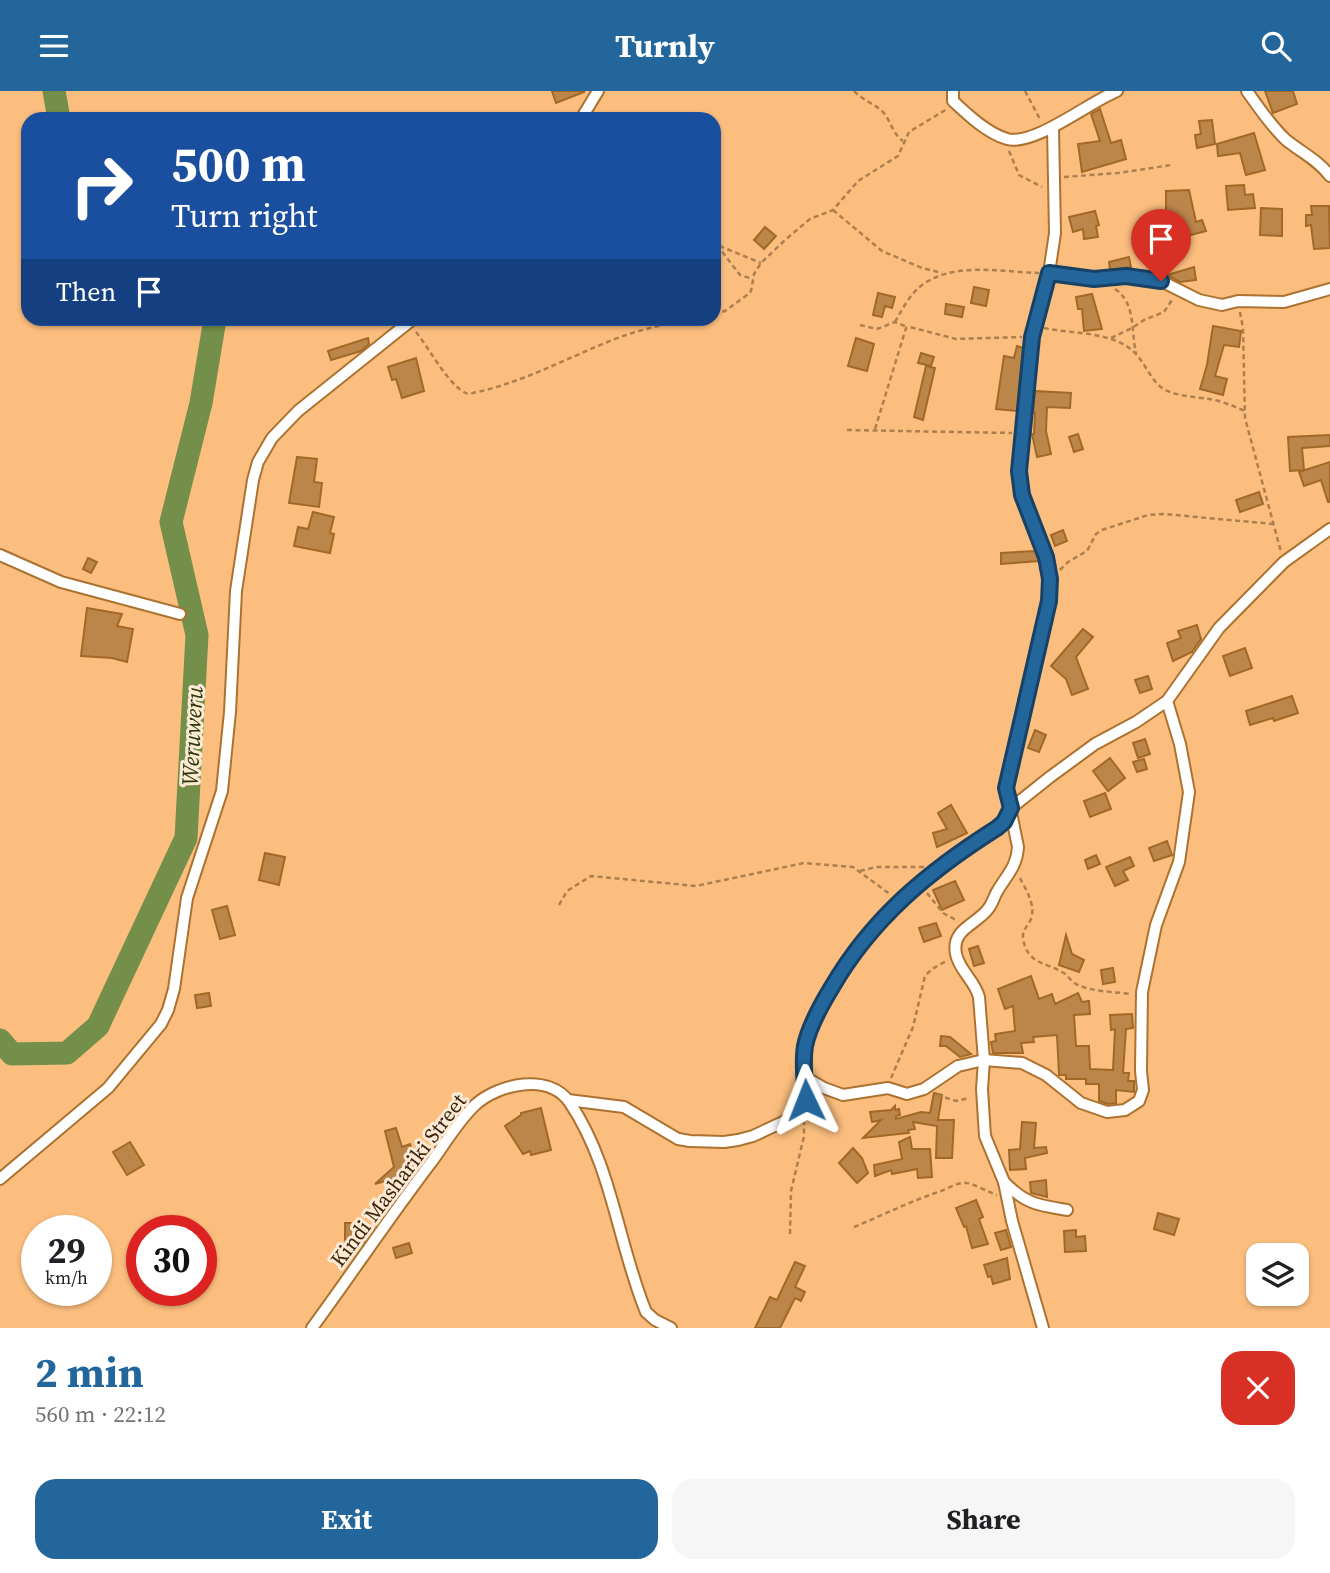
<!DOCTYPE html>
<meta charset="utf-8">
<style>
body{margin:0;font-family:"Source Serif 4",serif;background:#f6f6f6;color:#202124;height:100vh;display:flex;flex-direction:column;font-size:26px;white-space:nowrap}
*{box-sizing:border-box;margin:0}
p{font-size:23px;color:#757577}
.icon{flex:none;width:38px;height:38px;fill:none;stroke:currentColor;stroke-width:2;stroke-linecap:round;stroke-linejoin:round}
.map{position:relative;height:1237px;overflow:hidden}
.panel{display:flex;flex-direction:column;background:#fff;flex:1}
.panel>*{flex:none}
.guide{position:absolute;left:21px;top:21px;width:700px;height:214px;border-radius:21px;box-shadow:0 2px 5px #0004;background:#1a4fa0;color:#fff;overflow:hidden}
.tools{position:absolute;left:1246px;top:1152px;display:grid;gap:14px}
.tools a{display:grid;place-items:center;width:63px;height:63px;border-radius:14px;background:#fff;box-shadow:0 2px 5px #0004;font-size:35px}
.speed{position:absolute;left:21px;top:1124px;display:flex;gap:14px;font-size:35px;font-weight:700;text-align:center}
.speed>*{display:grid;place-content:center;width:91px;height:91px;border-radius:50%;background:#fff;box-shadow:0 2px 5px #0004;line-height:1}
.speed small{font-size:18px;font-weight:400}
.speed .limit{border:10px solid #d22;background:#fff;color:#111}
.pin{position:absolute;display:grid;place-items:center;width:60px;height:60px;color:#fff;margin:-72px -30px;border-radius:50% 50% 50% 0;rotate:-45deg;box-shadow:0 0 7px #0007}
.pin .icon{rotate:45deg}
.me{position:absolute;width:77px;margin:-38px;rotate:358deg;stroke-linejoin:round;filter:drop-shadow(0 0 5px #0008)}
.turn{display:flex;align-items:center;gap:24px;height:147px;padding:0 35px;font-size:32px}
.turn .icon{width:91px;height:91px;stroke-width:2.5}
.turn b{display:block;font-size:49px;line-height:60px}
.then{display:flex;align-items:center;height:66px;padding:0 35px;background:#0003;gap:14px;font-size:26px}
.round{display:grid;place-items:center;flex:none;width:74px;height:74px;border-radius:21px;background:#f6f6f6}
.headline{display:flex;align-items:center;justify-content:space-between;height:119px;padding:0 35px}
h1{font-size:42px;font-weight:700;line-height:52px;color:#23669c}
.action{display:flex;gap:14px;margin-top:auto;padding:14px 35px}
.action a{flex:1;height:80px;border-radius:21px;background:#23669c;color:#fff;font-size:28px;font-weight:700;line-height:80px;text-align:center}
.action a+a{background:#f6f6f6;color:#202124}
header{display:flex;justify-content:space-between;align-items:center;height:91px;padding:0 35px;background:#23669c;color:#fff;font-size:32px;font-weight:700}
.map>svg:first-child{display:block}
</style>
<header><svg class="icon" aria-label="menu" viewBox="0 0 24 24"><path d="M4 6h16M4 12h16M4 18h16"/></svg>Turnly<svg class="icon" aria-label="search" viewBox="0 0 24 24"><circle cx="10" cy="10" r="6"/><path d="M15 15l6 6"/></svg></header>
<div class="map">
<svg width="1330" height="1237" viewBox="0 0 1330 1237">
<rect width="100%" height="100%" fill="#fcbe7e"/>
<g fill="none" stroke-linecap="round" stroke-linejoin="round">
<g stroke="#748f49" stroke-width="23">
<polyline points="54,0 59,28"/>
<polyline points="0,949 12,963 67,962 98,935 186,747 197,544 171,431 201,312 215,228"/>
</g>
</g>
<g fill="#bc864b" stroke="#a16925" stroke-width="2">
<polygon points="552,0 584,0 584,1 556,12"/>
<polygon points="1265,0 1293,0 1297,13 1273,22"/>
<polygon points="1100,18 1111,52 1121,49 1126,68 1082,81 1078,53 1100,50 1091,23"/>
<polygon points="1212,29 1215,53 1197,57 1195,44 1201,43 1199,30"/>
<polygon points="1254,42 1265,79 1246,84 1240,62 1218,65 1217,53"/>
<polygon points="1244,94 1245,104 1253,103 1255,117 1228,119 1226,95"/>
<polygon points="1189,99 1196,131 1202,129 1206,140 1187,145 1188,154 1173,156 1169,124 1166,124 1166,100"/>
<polygon points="1311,115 1329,115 1330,157 1314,158 1311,134 1306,135 1306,124 1312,124"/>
<polygon points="1261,117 1282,118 1282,145 1260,144"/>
<polygon points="1095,120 1099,134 1096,135 1098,146 1084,148 1083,138 1073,141 1069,126"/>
<polygon points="765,136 776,145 764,158 754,149"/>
<polygon points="1129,166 1131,176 1110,179 1109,171"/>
<polygon points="1194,176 1196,189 1180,191 1167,184"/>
<polygon points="974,196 989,199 986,215 971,212"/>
<polygon points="878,202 895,206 892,217 885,215 882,226 873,224"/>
<polygon points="1092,203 1102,238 1084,240 1082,218 1078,218 1076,206"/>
<polygon points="946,213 964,216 962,226 945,223"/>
<polygon points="1213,235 1241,240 1239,256 1224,254 1215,285 1227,288 1223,304 1200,298 1207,274"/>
<polygon points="368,247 369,253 361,260 331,269 328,260"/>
<polygon points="856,247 874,253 867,280 848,275"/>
<polygon points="1017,255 1023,257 1017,320 996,318 1004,265 1014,267"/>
<polygon points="921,262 934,266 931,275 918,272"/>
<polygon points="416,267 424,300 402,307 396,288 392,289 388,276"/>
<polygon points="926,275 935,277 923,329 914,326"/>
<polygon points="1035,300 1071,302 1070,317 1047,316 1046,340 1051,363 1037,366 1032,343 1034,343 1035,322 1033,321"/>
<polygon points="1078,343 1083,358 1074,361 1069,346"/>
<polygon points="1330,344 1330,355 1302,357 1304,379 1290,380 1288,346"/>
<polygon points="297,366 317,368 314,391 322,392 319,416 289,412"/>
<polygon points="1330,371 1330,411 1328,411 1321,389 1304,395 1299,381"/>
<polygon points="1259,401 1263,413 1240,421 1236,409"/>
<polygon points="313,421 334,426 330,442 334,443 330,462 294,455 298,436 308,438"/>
<polygon points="1063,439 1067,450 1055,455 1051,444"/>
<polygon points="1035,460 1039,470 1001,473 1001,462"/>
<polygon points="88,467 97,471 91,482 83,478"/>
<polygon points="87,517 122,523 117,535 133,538 127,571 112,567 81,565"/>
<polygon points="1197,534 1201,548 1192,561 1173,570 1167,552 1181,547 1178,540"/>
<polygon points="1083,538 1093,546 1076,566 1088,598 1072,604 1066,588 1051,575"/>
<polygon points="1245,557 1252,577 1230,585 1223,565"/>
<polygon points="1148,585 1152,598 1140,602 1135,589"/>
<polygon points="1292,605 1298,622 1274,630 1273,627 1250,634 1246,620"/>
<polygon points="1035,639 1046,644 1039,661 1028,657"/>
<polygon points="1145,648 1150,663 1138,667 1133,652"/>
<polygon points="1110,667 1125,687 1108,700 1093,680"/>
<polygon points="1144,668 1147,678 1137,681 1133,671"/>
<polygon points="1105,702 1111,718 1090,726 1084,710"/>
<polygon points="951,714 967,742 937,756 933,742 947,738 938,722"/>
<polygon points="1167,750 1172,764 1154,770 1149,757"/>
<polygon points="265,762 285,766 279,794 259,789"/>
<polygon points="1096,764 1100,773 1088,778 1085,769"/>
<polygon points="1130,766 1134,775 1123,780 1128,789 1115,795 1106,776"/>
<polygon points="955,790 964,809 942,819 933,799"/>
<polygon points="227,815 235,844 220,848 212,819"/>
<polygon points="936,832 941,845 924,851 919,837"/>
<polygon points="1066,844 1072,863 1084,869 1079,881 1059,874"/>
<polygon points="978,855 984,872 974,875 969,858"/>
<polygon points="1113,877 1115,891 1103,893 1101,879"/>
<polygon points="1031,885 1039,908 1052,903 1055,913 1078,902 1082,911 1089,910 1090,923 1074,924 1076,955 1089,955 1090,978 1113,979 1115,938 1111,939 1110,924 1132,923 1133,937 1126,938 1123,982 1129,982 1128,990 1134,990 1134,1001 1116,999 1116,1012 1108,1013 1099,1010 1099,993 1086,993 1086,988 1066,988 1066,984 1059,984 1057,944 1033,946 1034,951 1021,952 1023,962 993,962 991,951 996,950 995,943 1015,940 1013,915 1005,918 998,898"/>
<polygon points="209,902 211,915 197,917 195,904"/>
<polygon points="941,945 950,946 971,963 960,966 946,955 940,955"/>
<polygon points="934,1002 942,1004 938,1029 954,1029 952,1067 936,1067 937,1035 913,1031 915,1038 908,1039 909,1042 863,1047 881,1029 872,1031 870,1021 891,1019 895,1015 895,1019 899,1018 900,1024 896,1025 896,1028 921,1021 930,1022"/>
<polygon points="541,1017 551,1059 531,1064 530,1060 523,1063 505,1035 521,1024 521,1022"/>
<polygon points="1022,1031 1036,1032 1034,1057 1046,1056 1047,1062 1025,1067 1026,1078 1010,1079 1009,1059 1020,1058"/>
<polygon points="396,1037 402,1056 410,1053 417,1077 414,1082 375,1093 394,1076 385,1040"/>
<polygon points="910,1046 912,1058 930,1058 932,1086 918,1087 917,1078 892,1083 891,1079 875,1085 874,1074 902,1068 899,1051"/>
<polygon points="130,1051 144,1074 127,1084 113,1061"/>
<polygon points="853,1057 862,1067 868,1082 857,1092 839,1072"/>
<polygon points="1046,1089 1047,1106 1031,1102 1030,1091"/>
<polygon points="976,1109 983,1126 979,1128 988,1153 972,1157 966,1135 964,1136 956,1117"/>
<polygon points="1158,1122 1179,1128 1174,1144 1154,1138"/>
<polygon points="345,1132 366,1132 365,1149 362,1154 345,1153"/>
<polygon points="1006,1139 1011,1156 1001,1159 995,1142"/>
<polygon points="1076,1139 1076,1146 1085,1145 1086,1160 1065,1161 1064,1140"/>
<polygon points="409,1152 412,1162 396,1167 393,1157"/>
<polygon points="1007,1167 1010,1188 993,1193 991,1185 988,1186 984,1174"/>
<polygon points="795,1171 805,1175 795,1196 805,1201 801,1210 795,1207 780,1237 755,1237 770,1206 777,1209"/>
</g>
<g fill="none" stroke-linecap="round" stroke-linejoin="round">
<g stroke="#ab7230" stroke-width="14">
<g id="minor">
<path d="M953,0V10C968,24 987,42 1007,48C1035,55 1089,11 1117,0"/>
<path d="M1247,0C1259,17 1271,35 1286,49C1301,61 1318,69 1330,85"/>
<polyline points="581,28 598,0"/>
<polyline points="1049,182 1094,188 1126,185 1145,187 1161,190 1199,209 1222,214 1238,210 1284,211 1330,198"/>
<polyline points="0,464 61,491 180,523"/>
<polyline points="805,986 824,997 843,1004 888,997 907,1003 924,998 958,975 984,969 1022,972 1046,984 1081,1012 1107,1021 1125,1019 1139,1010 1143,999 1141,980 1142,901 1156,834 1179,771 1189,701 1180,653 1167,610"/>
<polyline points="568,1009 624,1016 678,1048 690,1050 724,1051 738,1049 753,1045 783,1031 801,1020 805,1014 804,968 809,943 824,908 853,861 901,807 1004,731 1011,717 1050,686 1095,653 1136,631 1167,610 1219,537 1284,471 1330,438"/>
<polyline points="0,1088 108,997 161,933 168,919 174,898 187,807 222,700 230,621 236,500 253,389 258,371 272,347 298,320 413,228"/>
<path d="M1004,1091C1026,1113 1037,1114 1067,1119"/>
<path d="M312,1237C353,1181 391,1124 433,1069C446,1051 459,1029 475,1014C498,993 549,981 570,1012C612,1074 618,1153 646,1221L655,1229L671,1237"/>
<path d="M1043,1237L1012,1130L1004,1091L985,1045L982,998L984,969L979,906C975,890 959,879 956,863C951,838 976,834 988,818C993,812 994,805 998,799C1007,784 1017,775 1018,756L1006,697L1049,510L1050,488L1046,466L1022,404L1019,381L1032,246L1049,182L1055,142L1053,37"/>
</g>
</g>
<g stroke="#ad7f4e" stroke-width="2.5" stroke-dasharray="5 3.5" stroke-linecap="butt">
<path d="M854,0C864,10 875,13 883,21C891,30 892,42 903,50"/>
<polyline points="1025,0 1041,30"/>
<polyline points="1009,60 1019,84 1042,96"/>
<polyline points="1064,86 1118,82 1171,74"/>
<polyline points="833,119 882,160 922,177 942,182"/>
<polyline points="714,149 717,154 761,172"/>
<polyline points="717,154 740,184 753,188"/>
<path d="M1115,198C1136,212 1131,240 1136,262"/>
<polyline points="1240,221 1243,237 1245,327 1281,461"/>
<polyline points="714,223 725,220 747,204 751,200 754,183 761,172 785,149 810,128 833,119 858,90 898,65 909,41 947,18"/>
<path d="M895,231C903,217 911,201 925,192C957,171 1002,181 1039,182"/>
<polyline points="860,234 877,238 895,231 907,236"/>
<path d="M1044,237C1072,243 1108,240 1132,259C1144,269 1149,287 1162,297C1174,305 1196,306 1209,308C1222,310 1233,315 1245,320"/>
<path d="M416,241C430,258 449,296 468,303C516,294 559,271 605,252C633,240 664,233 694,228"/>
<polyline points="1111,247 1132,237 1144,229 1164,221 1172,209"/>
<polyline points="875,338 906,237 910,236 956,248 1022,246"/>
<polyline points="847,339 1012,342"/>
<polyline points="1060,479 1068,471 1087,460 1096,443 1102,439 1148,424 1164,423 1273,433"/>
<polyline points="860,780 876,776 926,776"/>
<path d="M1020,787C1026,799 1036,814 1031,828C1028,835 1022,839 1023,847C1027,873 1045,871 1062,881C1068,884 1071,891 1078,894C1094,901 1115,901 1132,903"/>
<polyline points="927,802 943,822 958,830"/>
<polyline points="559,814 567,800 591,785 696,795 804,772 853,776 891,804"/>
<polyline points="891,987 913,936 925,885 932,878 948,869"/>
<polyline points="937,1004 956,1010 970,1007"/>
<path d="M854,1136C883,1124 911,1110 941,1100C949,1097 958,1091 967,1092C972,1092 990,1102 997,1104"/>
<polyline points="790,1143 791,1100 804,1045 804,1031"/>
</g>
<use href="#minor" stroke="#fff" stroke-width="10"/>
</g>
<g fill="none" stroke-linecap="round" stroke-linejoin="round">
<g stroke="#174265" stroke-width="18">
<path id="route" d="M806,1009C805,991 802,973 805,955C809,935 821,914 832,896C872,827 929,780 997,737L1004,731L1011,717L1006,697L1049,510L1050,488L1046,466L1022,404L1019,380L1032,246L1049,182L1094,188L1126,185L1161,190"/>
</g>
<use href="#route" stroke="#23669c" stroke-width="12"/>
</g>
<g text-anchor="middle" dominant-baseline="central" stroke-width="6" stroke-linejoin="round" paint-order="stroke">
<g font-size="21" fill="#3c2509" stroke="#fce9d6">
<text transform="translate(398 1089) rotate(-53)">Kindi Mashariki Street</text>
</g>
<g font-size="23" font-style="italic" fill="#283903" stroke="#fce9d6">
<text transform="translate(192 645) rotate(-87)">Weruweru</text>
</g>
</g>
</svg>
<div class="tools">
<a><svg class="icon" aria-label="layers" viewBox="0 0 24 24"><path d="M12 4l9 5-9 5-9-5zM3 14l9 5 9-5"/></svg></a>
</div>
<div class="speed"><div>29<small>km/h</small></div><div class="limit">30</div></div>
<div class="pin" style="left:1161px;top:190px;background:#d93025"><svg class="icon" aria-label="arrive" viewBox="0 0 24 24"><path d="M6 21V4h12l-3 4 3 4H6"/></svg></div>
<svg class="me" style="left:806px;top:1009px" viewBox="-20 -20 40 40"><path d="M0-17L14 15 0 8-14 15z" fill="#23669c" stroke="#fff" stroke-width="4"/></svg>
<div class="guide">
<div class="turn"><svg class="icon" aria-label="right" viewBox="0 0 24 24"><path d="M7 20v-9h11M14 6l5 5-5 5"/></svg><div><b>500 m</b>Turn right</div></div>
<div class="then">Then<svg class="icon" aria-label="arrive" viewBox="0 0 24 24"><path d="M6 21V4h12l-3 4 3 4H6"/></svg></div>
</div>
</div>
<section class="panel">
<div class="headline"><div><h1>2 min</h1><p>560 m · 22:12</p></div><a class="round" style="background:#d93025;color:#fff"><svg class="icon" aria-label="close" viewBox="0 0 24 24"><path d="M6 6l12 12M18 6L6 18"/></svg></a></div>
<div class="action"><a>Exit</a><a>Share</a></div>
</section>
